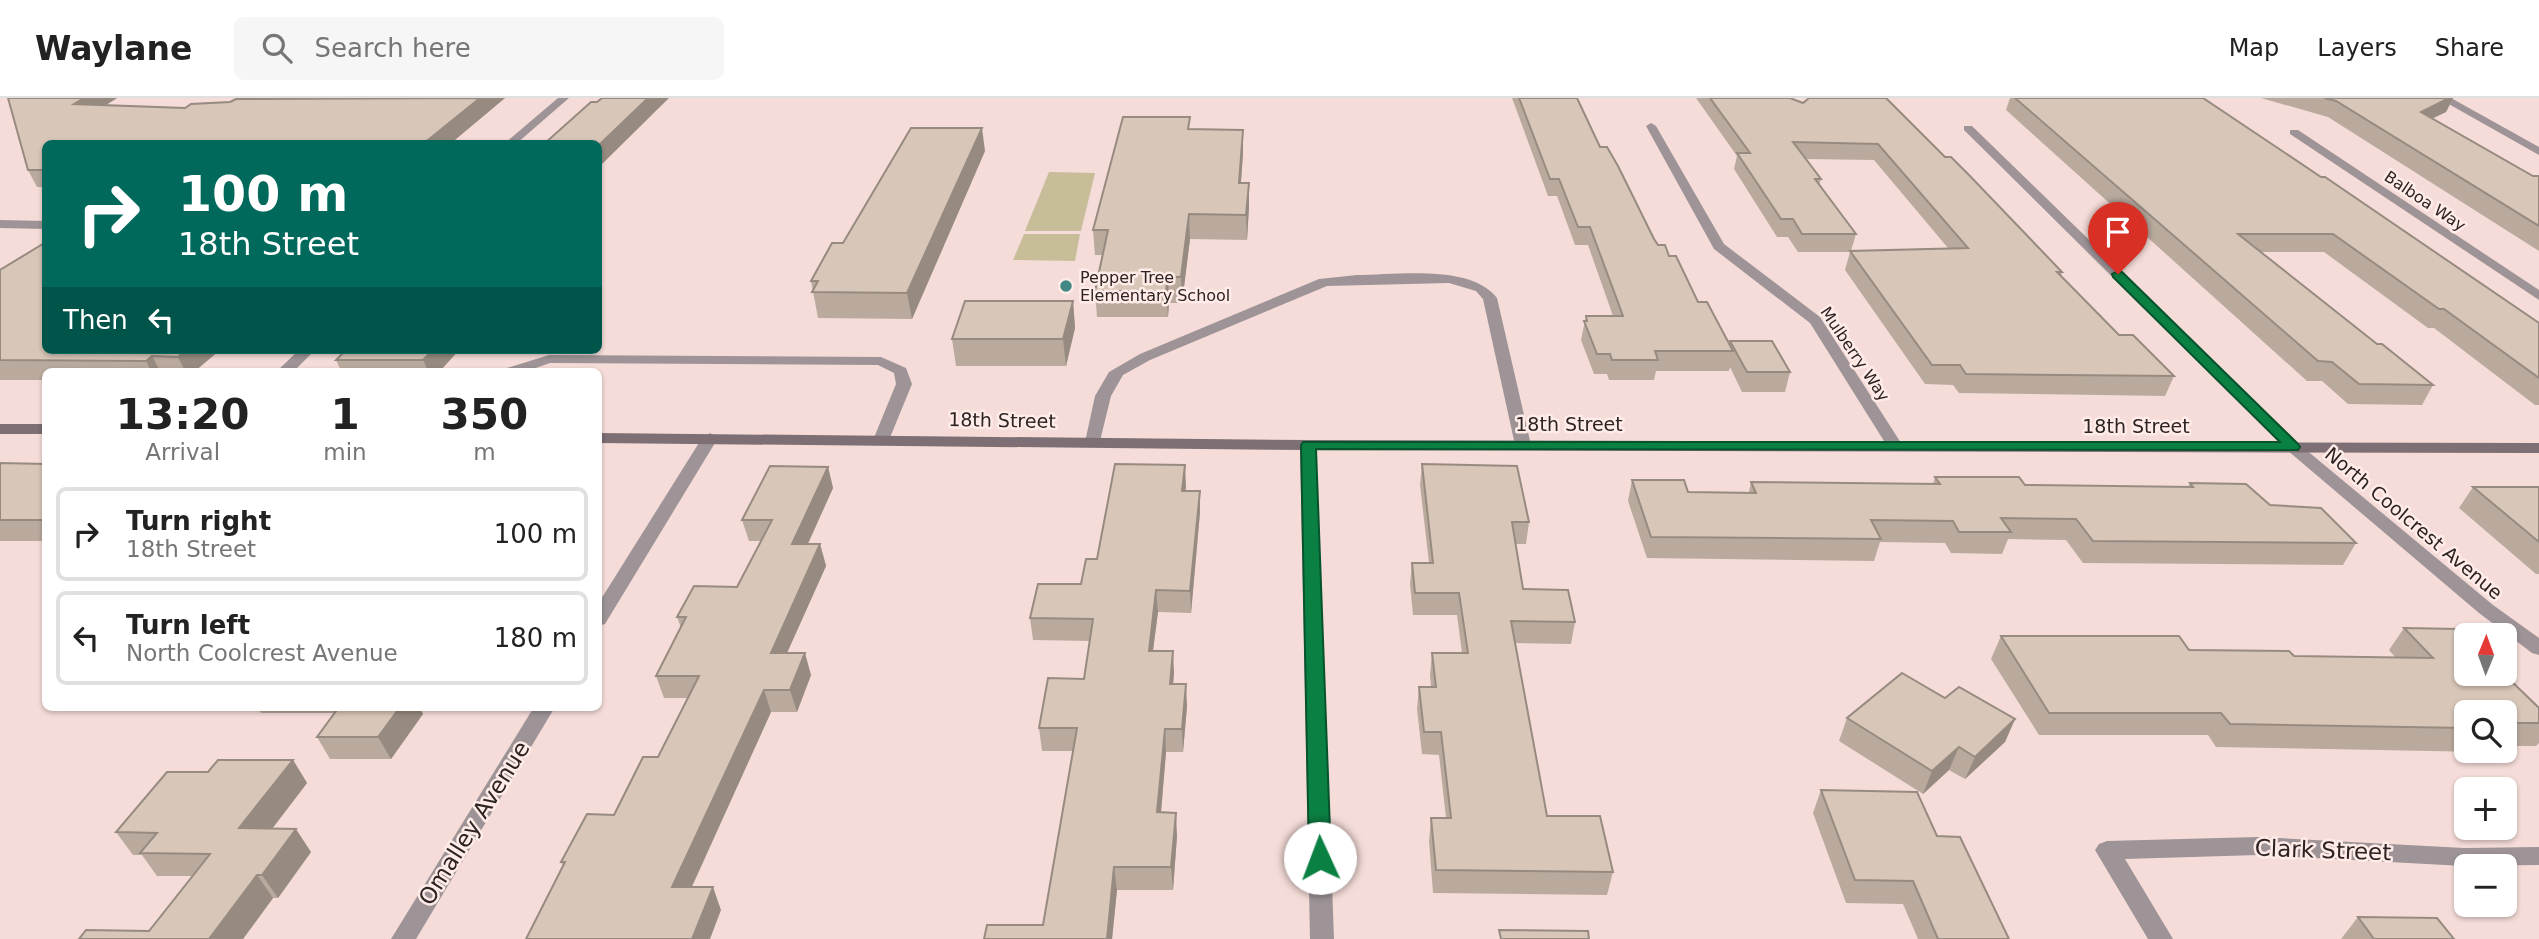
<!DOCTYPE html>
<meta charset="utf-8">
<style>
body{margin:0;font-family:"DejaVu Sans",sans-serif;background:#f6f6f6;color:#222;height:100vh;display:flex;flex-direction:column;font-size:26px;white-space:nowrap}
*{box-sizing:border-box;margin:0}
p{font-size:23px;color:#767676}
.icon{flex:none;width:38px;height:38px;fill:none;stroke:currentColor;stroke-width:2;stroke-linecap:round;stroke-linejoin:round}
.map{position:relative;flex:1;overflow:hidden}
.panel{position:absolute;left:42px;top:270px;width:560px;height:343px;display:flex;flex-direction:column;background:#fff;border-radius:10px;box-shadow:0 2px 5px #0004}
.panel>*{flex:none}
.banner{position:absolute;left:42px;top:42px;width:560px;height:214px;border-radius:10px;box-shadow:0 2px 5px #0004;background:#00695c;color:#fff;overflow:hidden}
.needle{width:46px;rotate:1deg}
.fabs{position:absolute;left:2454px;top:525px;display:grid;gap:14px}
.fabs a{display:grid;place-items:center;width:63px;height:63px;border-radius:10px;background:#fff;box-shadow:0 2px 5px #0004;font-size:35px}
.pin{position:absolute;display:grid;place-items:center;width:60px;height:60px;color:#fff;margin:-72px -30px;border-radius:50% 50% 50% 0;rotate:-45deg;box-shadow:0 0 7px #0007}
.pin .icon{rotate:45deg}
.me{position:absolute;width:77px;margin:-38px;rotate:358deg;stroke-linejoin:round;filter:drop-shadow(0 0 5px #0008)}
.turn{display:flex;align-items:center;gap:24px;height:147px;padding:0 21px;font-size:32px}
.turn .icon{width:91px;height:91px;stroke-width:2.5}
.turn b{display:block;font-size:49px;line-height:60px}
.then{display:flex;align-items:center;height:66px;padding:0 21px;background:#0003;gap:14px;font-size:26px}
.eta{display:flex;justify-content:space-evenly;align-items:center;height:119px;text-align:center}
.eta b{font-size:42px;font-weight:700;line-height:49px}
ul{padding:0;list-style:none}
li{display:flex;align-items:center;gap:21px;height:94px;margin:0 14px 10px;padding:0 7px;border:4px solid #e0e0e0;border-radius:10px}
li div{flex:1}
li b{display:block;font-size:26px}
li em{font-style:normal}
header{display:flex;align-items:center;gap:42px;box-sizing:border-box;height:98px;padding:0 35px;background:#fff;border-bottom:2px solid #e0e0e0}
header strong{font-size:33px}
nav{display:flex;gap:38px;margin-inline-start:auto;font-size:24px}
.search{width:490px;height:63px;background:#f6f6f6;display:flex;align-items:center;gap:18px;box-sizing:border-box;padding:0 24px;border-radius:10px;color:#767676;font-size:26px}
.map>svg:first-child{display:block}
</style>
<header>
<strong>Waylane</strong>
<div class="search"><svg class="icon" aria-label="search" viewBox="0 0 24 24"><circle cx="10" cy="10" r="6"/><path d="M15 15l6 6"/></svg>Search here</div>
<nav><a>Map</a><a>Layers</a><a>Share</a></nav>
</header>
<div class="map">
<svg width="2539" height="841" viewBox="0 0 2539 841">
<rect width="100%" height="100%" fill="#f5dcd8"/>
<g fill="#c7bd99">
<polygon points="1049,74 1095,75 1081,133 1025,133"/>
<polygon points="1024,136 1080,136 1075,163 1013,162"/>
</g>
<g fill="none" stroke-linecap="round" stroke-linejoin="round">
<g fill="#9e9497" fill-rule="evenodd">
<polygon points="2438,0 2451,0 2539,49 2539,57"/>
<path d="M1357,177C1397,177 1471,166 1497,200L1531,347L1529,350H1517L1515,347L1483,201L1476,193L1449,185L1327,188L1150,262L1123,277L1111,298L1099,347H1087L1085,344L1095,298L1109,274L1140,256L1319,181Z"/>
<polygon points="549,257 881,259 906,270 912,286 889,342 881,347 873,342 896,286 894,275 878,267 550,265 527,273 504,273 507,270"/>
</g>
<g fill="#9e9497" fill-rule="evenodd">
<polygon points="558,0 569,0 516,46 504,46"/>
<polygon points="1651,25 1656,28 1724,146 1820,219 1903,348 1901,351 1889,351 1810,225 1714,151 1646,28"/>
<polygon points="1964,28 1972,28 2299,346 2493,507 2539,540 2539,557 2532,555 2479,515 2287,352 1964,32"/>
<polygon points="2290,32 2298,32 2539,192 2539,202 2290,36"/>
<polygon points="0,122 46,123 46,131 0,130"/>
<polygon points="299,252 315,252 294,273 277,273"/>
<polygon points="710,335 718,340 605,526 598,528 598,506 702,340"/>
<polygon points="1308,342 1316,347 1334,841 1310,841 1300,347"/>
<polygon points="534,609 555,609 416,841 391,841"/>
<polygon points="2258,739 2464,750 2539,749 2539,767 2464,768 2258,757 2125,761 2173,841 2148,841 2095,752 2099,746 2107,743"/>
</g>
<g fill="#7d6f73" fill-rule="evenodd">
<rect x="0" y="326" width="46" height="10"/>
<polygon points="598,335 1308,342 2539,345 2539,355 1308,352 598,345"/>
</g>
</g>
<g fill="#baaa9e" fill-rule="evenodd">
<polygon points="8,0 117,0 106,7 185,10 346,0 505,0 450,46 46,46 46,89 37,89 28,72"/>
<polygon points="1512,0 1577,0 1600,49 1654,141 1658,147 1669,158 1698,204 1730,246 1730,243 1790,274 1785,294 1742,294 1730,269 1729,273 1656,273 1654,282 1609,282 1607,276 1594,276 1581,242 1586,218 1613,218 1588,147 1575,147 1557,98 1548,98"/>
<path d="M1696,0H1790L1803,5L1886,0L2062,174L2061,178L2119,237L2174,278L2165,298L1959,295L1953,287L1925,286L1845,172L1850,154H1798L1788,139H1777L1734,71L1737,58ZM1805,61L1874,62L1948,150L1851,153L1856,136L1819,87L1821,81Z"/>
<polygon points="2010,0 2203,0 2539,225 2539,307 2535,307 2434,230 2428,230 2324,154 2261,154 2377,246 2433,287 2422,307 2348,306 2322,283 2307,283 2006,12"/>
<polygon points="2261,0 2453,0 2446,14 2432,20 2533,78 2539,78 2539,153 2328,19"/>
<polygon points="1190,31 1243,55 1241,85 1249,85 1249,109 1247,142 1190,141 1182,205 1169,205 1168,219 1097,219 1095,193 1102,157 1095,157 1093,132"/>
<polygon points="985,53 912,221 818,220 811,183 843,145"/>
<polygon points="0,172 46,252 220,252 195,273 46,273 46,282 0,282"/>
<polygon points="1073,203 1075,230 1066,268 956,268 952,241"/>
<polygon points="459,252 440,273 341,273 336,262"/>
<polygon points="0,365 46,366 46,443 0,443"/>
<polygon points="1422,366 1529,424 1526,446 1515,446 1523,491 1575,524 1571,546 1515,545 1547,718 1613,774 1607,797 1433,795 1429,743 1431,720 1446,720 1439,657 1422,656 1417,611 1419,589 1431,589 1430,577 1432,555 1462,555 1457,517 1413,517 1410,486 1412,465 1429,465 1420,387"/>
<polygon points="828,369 833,390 808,446 820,446 826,468 787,555 811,577 797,614 771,614 692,789 721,812 563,768 561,764 614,717 658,659 688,600 664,600 656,578 681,530 677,519 737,489 761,443 749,443 742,422"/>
<polygon points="1935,379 2025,387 2188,389 2190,385 2270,407 2356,445 2343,467 2083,465 2066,442 2008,441 2002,456 1951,455 1945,445 1880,444 1874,463 1647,460 1628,403 1632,382 1688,394 1749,394 1751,384 1933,386"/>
<polygon points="1186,388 1185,393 1200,393 1200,414 1191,515 1158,514 1153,553 1174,575 1173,586 1187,608 1183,654 1166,654 1161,715 1177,738 1173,792 1117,792 1112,841 984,841 1043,827 1073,653 1042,653 1039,630 1084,581 1090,543 1033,542 1030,520 1081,486 1097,461"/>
<polygon points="2473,389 2539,389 2539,476 2536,476 2459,410"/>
<polygon points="2404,530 2539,610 2539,645 2536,648 2504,648 2504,614 2466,614 2466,653 2484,653 2483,654 2216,649 2208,637 2039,637 1991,561 2001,538 2294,558 2396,560 2389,552"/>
<polygon points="1945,600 2015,621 2005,644 1965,681 1949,672 1923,696 1839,643 1847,620"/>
<polygon points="257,609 419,609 423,616 391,661 330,661 317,639 335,615 261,615"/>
<polygon points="293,662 307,685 272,731 311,754 278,800 273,800 243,841 79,841 149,833 192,778 157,778 142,757 133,757 116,734 208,674"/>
<polygon points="1821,692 1937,738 2009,841 1918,841 1903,806 1846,805 1813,715"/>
<polygon points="2358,819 2454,841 2341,841"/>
</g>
<g fill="#978b81">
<polygon points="84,0 117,0 82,22 74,6"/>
<polygon points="480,0 505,0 450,46 423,46"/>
<polygon points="648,0 669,0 598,70 598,48"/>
<polygon points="2449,0 2453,0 2446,14 2413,30 2421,14"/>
<polygon points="982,30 985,53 912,221 907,195"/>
<polygon points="1243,32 1243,55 1239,109 1239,85"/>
<polygon points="1249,85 1249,109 1247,142 1246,117"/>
<polygon points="1189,116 1190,141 1182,205 1181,179"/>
<polygon points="1168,179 1169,205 1168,219 1166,193"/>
<polygon points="1073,203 1075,230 1066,268 1063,241"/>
<polygon points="186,252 220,252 195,273 185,273 178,259"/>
<polygon points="433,252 459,252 440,273 428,273 423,262"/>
<polygon points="152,258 160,273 151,273 146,263"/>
<polygon points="1185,367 1186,388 1183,414 1182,393"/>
<polygon points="828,369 833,390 798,467 792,446"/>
<polygon points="1200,393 1200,414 1191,515 1190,493"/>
<polygon points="820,446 826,468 777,577 771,555"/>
<polygon points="1156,492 1158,514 1150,575 1149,553"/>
<polygon points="1173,553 1174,575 1171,608 1170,586"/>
<polygon points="805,555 811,577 797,614 790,592"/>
<polygon points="1186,586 1187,608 1183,654 1182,631"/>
<polygon points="764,592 771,614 681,812 672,789"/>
<polygon points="400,609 419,609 423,616 391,661 378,639"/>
<polygon points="2015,621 2005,644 1965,681 1975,659"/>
<polygon points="1165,631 1166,654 1159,737 1157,714"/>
<polygon points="1959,649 1949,672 1923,696 1932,673"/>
<polygon points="293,662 307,685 255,753 239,730"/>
<polygon points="1176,715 1177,738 1173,792 1171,769"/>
<polygon points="296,731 311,754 278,800 262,777"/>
<polygon points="1114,769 1117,792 1112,841 1107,841"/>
<polygon points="257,777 273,800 243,841 209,841"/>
<polygon points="713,789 721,812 710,841 692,841"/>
</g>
<g fill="#d8c6b8" stroke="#978b81" stroke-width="2">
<polygon points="8,0 84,0 74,6 185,10 191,6 230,4 236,1 480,0 423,46 46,46 46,72 28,72"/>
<polygon points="602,0 648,0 598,48 598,46 544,46 591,4 597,4"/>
<polygon points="1519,0 1577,0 1600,49 1607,49 1618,68 1654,141 1658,147 1665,147 1669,158 1676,158 1698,204 1707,204 1733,253 1655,253 1658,262 1612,262 1610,256 1597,256 1584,223 1587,223 1586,218 1623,218 1590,129 1578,129 1559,81 1550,81"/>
<polygon points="1710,0 1790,0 1803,5 1809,0 1886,0 1945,59 1951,59 1969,77 2062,174 2057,174 2119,237 2133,237 2174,278 1966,276 1960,267 1932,267 1850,153 1968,150 1878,46 1793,44 1821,81 1815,81 1856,136 1802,136 1793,121 1781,121 1737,55 1750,55"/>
<polygon points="2015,0 2203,0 2321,79 2325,79 2539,225 2539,280 2444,211 2439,211 2333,136 2238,136 2377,246 2382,246 2433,287 2359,286 2332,264 2318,263"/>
<polygon points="2324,0 2449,0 2421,14 2533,78 2539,78 2539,128 2336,3"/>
<polygon points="1123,19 1190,19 1188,31 1243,32 1239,85 1249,85 1246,117 1189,116 1181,179 1168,179 1166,193 1095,193 1108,132 1093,132"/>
<polygon points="911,30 982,30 907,195 812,194 818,183 811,183 832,145 843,145"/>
<polygon points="46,144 46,252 186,252 178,259 152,258 146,263 0,262 0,172"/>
<polygon points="965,203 1073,203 1063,241 952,241"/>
<polygon points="1730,243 1772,243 1790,274 1747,274"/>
<polygon points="346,252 433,252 423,262 336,262"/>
<polygon points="0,365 46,366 46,422 0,422"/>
<polygon points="1115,366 1185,367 1182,393 1200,393 1190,493 1156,492 1149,553 1173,553 1170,586 1186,586 1182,631 1165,631 1157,714 1176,715 1171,769 1114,769 1107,841 984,841 987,827 1043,827 1077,630 1039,630 1048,580 1084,581 1093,521 1030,520 1038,486 1081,486 1086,461 1097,461"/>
<polygon points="1422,366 1517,368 1529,424 1512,424 1523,491 1568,492 1575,524 1511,523 1547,718 1600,718 1613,774 1436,772 1431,720 1451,720 1441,634 1424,634 1419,589 1436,589 1432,555 1468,555 1459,495 1415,495 1412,465 1433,465"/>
<polygon points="770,368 828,369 792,446 820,446 771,555 805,555 790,592 764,592 672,789 713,789 692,841 526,841 565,764 561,764 587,716 614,717 643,659 658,659 699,578 656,578 686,519 677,519 694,488 737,489 772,422 742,422"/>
<polygon points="1935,379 2019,379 2025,387 2193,389 2190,385 2246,386 2270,407 2321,410 2356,445 2093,443 2076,421 2001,420 2011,434 1959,434 1953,423 1871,422 1881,441 1651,439 1632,382 1684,382 1688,394 1756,395 1751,384 1940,386"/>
<polygon points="2473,389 2539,389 2539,444"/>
<polygon points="2404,530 2458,531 2466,538 2466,576 2504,576 2539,610 2539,625 2504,625 2504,614 2466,614 2466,630 2230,626 2221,615 2049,615 2001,538 2179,538 2189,552 2289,553 2294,558 2433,560"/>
<polygon points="1902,575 1945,600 1959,589 2015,621 1975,659 1959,649 1932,673 1847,620"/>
<polygon points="339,609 400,609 378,639 317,639"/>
<polygon points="218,662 293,662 239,730 296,731 262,777 257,777 209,841 79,841 86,832 149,833 210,756 140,755 157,735 116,734 167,674 208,674"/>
<polygon points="1821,692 1917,694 1937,738 1960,739 2009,841 1938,841 1913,783 1855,782"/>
<polygon points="2358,819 2437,820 2454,841 2374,841"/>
<polygon points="1499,832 1588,833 1589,841 1501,841"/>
</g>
<polygon fill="#0b8043" stroke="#07532c" stroke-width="2" points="2118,173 2122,174 2298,346 2300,349 2298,352 1316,351 1331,760 1327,766 1320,769 1313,766 1309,760 1301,347 1303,344 2280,344 2113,179 2112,176"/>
<circle fill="#408884" stroke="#ffebe7" stroke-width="2.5" cx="1066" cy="188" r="7"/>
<g text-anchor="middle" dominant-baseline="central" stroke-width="5" stroke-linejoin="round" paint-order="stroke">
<g font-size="16" fill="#2c2322" stroke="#ffebe7">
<text transform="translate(2425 103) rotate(34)">Balboa Way</text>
<text transform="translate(1855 256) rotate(56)">Mulberry Way</text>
</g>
<g font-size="16" fill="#2c2322" stroke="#ffebe7" text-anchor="start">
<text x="1080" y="179">Pepper Tree<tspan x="1080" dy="18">Elementary School</tspan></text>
</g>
<g font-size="19" fill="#2c2322" stroke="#ffebe7">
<text transform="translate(1002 322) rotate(1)">18th Street</text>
<text x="1569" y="326">18th Street</text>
<text x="2136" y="328">18th Street</text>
<text transform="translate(2414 425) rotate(40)">North Coolcrest Avenue</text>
</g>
<g font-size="23" fill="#2c2322" stroke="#ffebe7">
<text transform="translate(474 725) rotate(-58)">Omalley Avenue</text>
<text transform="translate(2323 752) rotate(2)">Clark Street</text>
</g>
</g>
</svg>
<div class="fabs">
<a><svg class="needle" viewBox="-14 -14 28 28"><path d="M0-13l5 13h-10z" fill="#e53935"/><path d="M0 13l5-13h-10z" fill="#767676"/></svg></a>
<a><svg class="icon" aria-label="search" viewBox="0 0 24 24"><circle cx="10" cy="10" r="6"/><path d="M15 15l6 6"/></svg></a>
<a>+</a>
<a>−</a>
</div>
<div class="pin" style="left:2118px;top:176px;background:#d93025"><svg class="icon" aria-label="arrive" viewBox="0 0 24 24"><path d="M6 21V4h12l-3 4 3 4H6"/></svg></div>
<svg class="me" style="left:1320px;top:760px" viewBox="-20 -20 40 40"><circle r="19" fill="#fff"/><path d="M0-13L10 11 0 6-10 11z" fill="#0b8043"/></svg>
<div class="banner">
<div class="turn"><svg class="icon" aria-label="right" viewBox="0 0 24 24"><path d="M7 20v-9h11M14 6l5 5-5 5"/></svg><div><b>100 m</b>18th Street</div></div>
<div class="then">Then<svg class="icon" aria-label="left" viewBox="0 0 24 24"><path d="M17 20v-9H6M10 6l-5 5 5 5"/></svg></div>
</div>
<section class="panel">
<div class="eta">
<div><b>13:20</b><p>Arrival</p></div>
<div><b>1</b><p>min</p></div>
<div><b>350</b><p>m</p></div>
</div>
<ul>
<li><svg class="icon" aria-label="right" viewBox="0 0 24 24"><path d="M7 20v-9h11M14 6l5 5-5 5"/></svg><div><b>Turn right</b><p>18th Street</p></div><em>100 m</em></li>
<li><svg class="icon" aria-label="left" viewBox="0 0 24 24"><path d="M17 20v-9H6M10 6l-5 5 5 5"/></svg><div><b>Turn left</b><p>North Coolcrest Avenue</p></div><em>180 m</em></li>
</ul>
</section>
</div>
